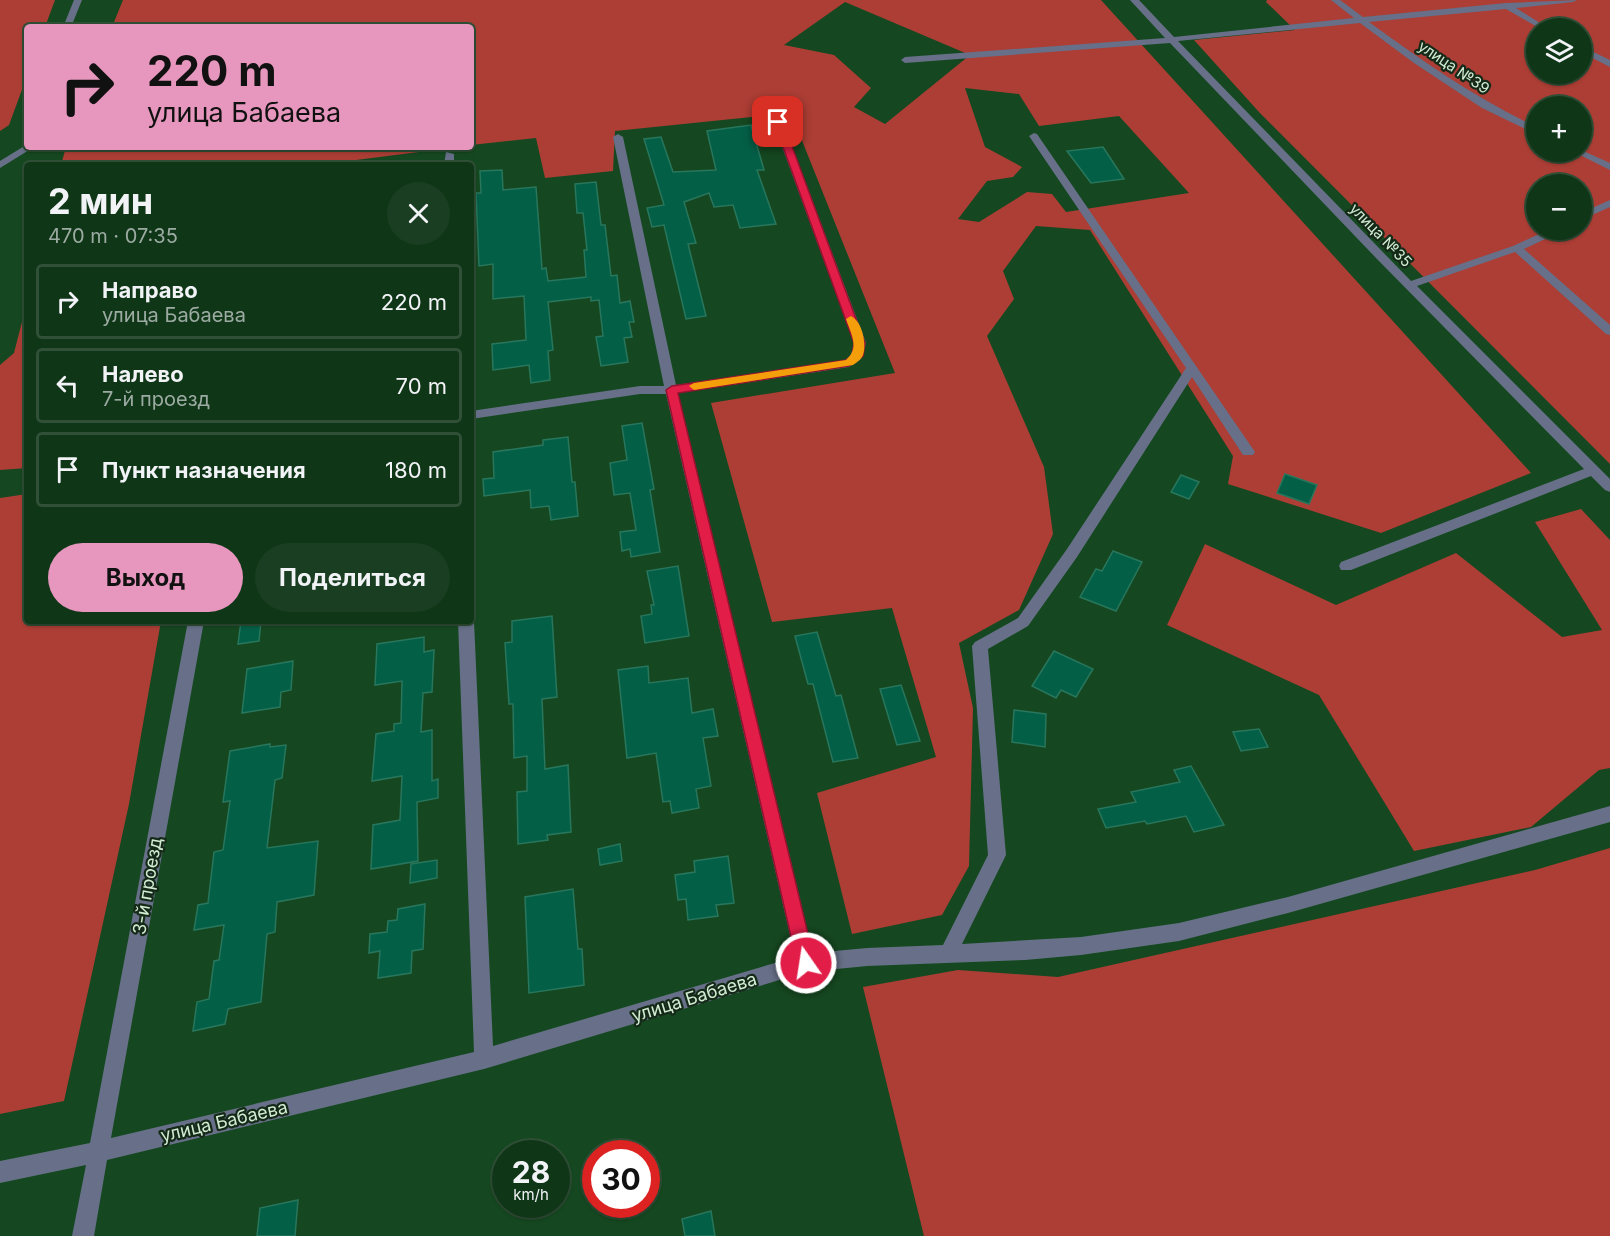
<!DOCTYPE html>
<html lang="ru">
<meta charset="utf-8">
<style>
body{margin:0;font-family:Inter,sans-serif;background:#193e21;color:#f1f3f6;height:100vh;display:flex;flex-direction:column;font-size:22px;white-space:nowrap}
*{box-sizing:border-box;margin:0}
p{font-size:20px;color:#9caba2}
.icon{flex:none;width:33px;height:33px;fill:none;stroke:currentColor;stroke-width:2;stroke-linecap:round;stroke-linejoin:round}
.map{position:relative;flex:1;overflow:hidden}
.sheet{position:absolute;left:24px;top:162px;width:450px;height:462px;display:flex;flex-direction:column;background:#103618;border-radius:6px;box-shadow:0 2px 4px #0004,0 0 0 2px #305037}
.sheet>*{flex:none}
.top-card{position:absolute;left:24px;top:24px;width:450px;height:126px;border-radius:6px;box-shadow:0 2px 4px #0004,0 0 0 2px #305037;background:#e797bd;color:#111;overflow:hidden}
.controls{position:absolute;left:1526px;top:18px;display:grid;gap:12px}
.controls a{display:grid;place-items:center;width:66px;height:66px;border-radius:50%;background:#103618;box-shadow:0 2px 4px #0004,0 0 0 2px #305037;font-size:30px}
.speed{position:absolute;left:492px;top:1140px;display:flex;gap:12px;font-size:30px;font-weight:700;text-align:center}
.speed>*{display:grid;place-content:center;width:78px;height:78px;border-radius:50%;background:#103618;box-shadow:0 2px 4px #0004,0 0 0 2px #305037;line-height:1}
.speed small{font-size:15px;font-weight:400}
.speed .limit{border:9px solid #d22;background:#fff;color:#111}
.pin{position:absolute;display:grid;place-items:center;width:51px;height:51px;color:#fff;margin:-26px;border-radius:12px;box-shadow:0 3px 9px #0006}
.me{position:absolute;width:66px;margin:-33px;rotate:347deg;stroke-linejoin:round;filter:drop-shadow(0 0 4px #0008)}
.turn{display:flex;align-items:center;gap:21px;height:126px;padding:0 24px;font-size:27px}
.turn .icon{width:78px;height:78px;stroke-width:2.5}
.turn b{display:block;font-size:42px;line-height:51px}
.round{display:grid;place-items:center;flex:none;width:63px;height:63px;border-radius:32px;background:#193e21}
.summary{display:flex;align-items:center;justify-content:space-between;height:102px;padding:0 24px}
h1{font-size:36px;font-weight:700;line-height:45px}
.action{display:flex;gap:12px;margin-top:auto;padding:12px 24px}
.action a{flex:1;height:69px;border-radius:36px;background:#e797bd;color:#111;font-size:24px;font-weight:700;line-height:69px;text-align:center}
.action a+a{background:#193e21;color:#f1f3f6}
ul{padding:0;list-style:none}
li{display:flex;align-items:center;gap:18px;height:75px;margin:0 12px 9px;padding:0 12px;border:3px solid #305037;border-radius:6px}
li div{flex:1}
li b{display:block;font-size:22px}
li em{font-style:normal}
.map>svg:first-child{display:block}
</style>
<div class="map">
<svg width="1610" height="1236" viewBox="0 0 1610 1236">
<rect width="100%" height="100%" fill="#154820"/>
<g fill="#ac3e35" fill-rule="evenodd">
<polygon points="0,0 55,0 45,27 27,27 27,76 9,125 0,131"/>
<path d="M123,0H1101L1531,473L1381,533L1228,484L1233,456L1090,230L1036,226L1003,271L1014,299L987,336L1044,467L1053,534L1019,610L959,643L973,708L969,866L942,915L852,934L817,793L936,757L892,608L772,622L711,403L895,373L791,113L615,131L613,171L545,178L536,138L471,145V27H112ZM845,2L970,55L885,124L854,107L871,88L834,55L784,45ZM965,88L1019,94L1039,126L1119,116L1189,193L1066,212L1052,194L1027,192L979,222L958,219L987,181L1013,177L1022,167L985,147Z"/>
<path d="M1267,0H1610V464L1259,112L1194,40L1295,30L1266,2ZM1536,28H1581V74H1536ZM1536,106H1581V152H1536ZM1536,184H1581V230H1536Z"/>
<polygon points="66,147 458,147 356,160 356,165 61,165"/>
<polygon points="27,302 27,468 0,470 0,365 14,353"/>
<polygon points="27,494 27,621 161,621 129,804 64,1101 0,1114 0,498"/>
<polygon points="1581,509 1610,540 1610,768 1599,770 1531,827 1414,851 1319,695 1167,625 1205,544 1336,605 1456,553 1562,637 1602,630 1535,522"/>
<polygon points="1610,848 1610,1236 924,1236 863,987 958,970 1058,977 1535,870"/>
</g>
<g fill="#045f47" stroke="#28765c" stroke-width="1.5">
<polygon points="751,125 764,170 757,170 776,224 740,228 733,205 714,207 709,193 684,202 696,243 688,244 706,316 686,319 664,225 652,227 647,208 664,205 644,139 661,137 673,172 716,170 707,131"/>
<polygon points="1103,147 1124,179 1091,183 1067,151"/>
<polygon points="502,170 503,190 536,187 542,269 546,268 548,281 586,277 584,250 587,250 583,213 577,213 575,184 596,182 601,225 605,225 611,276 617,275 620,303 630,301 634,322 629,322 632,337 624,338 628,362 601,366 596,337 603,336 599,300 591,301 591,297 548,302 553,350 548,351 550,380 531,383 529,365 493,370 492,344 526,340 524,296 493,299 493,264 479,266 476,193 481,193 480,171"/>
<polygon points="642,423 654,489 650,490 660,552 631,557 630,549 622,551 620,532 636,530 630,493 614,495 610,463 627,460 622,426"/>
<polygon points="568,437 572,482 575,482 578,516 551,520 549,506 531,508 530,490 484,496 483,479 494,478 493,452 543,445 543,440"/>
<polygon points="1285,474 1317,485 1309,504 1277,493"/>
<polygon points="1181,475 1199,482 1189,499 1171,492"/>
<polygon points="1113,551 1142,562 1116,611 1080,597 1096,569 1102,571"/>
<polygon points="678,566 689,636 645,643 641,616 652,614 651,605 654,605 647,571"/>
<polygon points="552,616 557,697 542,699 545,769 568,765 571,832 547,835 548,840 518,844 517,792 527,791 527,756 514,758 513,704 509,704 505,643 512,642 512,621"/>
<polygon points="241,621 261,621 259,641 238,644"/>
<polygon points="817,632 836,696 841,695 858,758 833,762 813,684 808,684 795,636"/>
<polygon points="424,637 424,652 434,650 432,692 423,693 421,732 432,730 432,781 438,779 438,798 417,802 418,861 371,869 373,825 400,820 402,776 372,781 376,734 394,731 394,724 401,723 402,681 375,685 377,644"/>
<polygon points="1054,651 1093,669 1076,697 1061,690 1056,698 1032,686"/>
<polygon points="293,661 291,690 281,692 280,707 242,713 247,669"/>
<polygon points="648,666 649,683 688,678 692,713 713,709 718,736 703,738 711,786 696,789 699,808 672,813 670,801 663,802 656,753 627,758 618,670"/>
<polygon points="901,685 920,741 897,745 880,689"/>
<polygon points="1014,710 1046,714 1045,747 1012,742"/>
<polygon points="1259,729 1268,747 1241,751 1233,732"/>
<polygon points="270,744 270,747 286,745 282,778 275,780 267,848 318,841 314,895 277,902 275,932 267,934 261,1002 228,1009 225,1024 193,1031 197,1002 209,999 214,961 219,960 224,925 194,930 198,905 208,903 214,852 223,850 230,801 223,802 230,751"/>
<polygon points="1191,766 1224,825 1194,832 1186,816 1147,824 1145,821 1106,828 1098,809 1136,802 1131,792 1180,782 1174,770"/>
<polygon points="620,844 622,861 600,865 598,849"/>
<polygon points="728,856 734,903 716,905 718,916 688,920 686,899 678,900 675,875 695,872 694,861"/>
<polygon points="437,860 437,878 410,883 411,864"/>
<polygon points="573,889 578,949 582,949 584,985 529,993 525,897"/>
<polygon points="425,904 423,949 412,951 411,973 378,978 380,951 369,953 370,934 387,932 388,921 397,920 398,909"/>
<polygon points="298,1200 295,1236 257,1236 260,1208"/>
<polygon points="711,1211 715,1236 685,1236 682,1219"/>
</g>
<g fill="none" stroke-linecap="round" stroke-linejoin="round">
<g fill="#677088" fill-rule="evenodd">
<polygon points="74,0 82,0 71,27 63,27"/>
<path d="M1130,0H1139L1174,37L1354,18L1331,0H1340L1363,17L1506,3L1577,0L1573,2L1516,8L1548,28H1539L1506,9L1369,22C1424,62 1474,97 1536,127V134L1482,108L1414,63L1360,23L1178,41L1411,281L1513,246L1548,230H1561L1560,232L1524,249L1610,325V335L1606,334L1515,252L1417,286L1610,479V492L1605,490L1591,476L1351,570H1341L1339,566L1341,562L1584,469L1376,258L1170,43L905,63L901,60L905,57L1165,38Z"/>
<polygon points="1581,46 1610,60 1610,67 1581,52"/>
<polygon points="778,119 783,122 866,343 861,359 849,367 678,393 813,953 867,948 943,945 988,855 972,646 975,642 1018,618 1067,549 1186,368 1029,136 1034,133 1037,134 1255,452 1253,455 1243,455 1192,377 1077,557 1028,626 988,649 1006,855 962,944 1081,937 1179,923 1288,897 1610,806 1610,822 1288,913 1179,941 1081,955 1025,960 867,966 806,972 484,1069 107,1160 94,1236 72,1236 86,1165 0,1183 0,1161 90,1143 188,621 204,621 111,1138 474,1052 458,621 471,621 471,617 474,621 493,1046 795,957 666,394 640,394 471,419 471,411 640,386 664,386 613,137 618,134 623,137 676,385 845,360 851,355 854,343 773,122"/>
<polygon points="26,145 34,147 0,168 0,161"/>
<polygon points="1581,150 1610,163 1610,170 1574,152 1581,152"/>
<polygon points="446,152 454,154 454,165 444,165"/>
<polygon points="1610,200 1610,207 1581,220 1581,213"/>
</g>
</g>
<polygon fill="#e11d48" stroke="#92132f" stroke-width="1.5" points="778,119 783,122 865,343 863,356 849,366 678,393 815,963 812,969 806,972 800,969 797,963 666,390 672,386 846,360 852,355 854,343 774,122"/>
<path fill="#f59e0b" d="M851,316C862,321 867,344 863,355C861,360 857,362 853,365L694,390L689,386L694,383L846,360C860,348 851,334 846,319Z"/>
<g text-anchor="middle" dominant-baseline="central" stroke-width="4.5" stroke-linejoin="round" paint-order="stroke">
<g font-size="15" fill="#d2ecd4" stroke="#142917">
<text transform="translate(1454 67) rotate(34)">улица №39</text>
<text transform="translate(1381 235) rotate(46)">улица №35</text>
</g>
<g font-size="18" fill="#d2ecd4" stroke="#142917">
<text transform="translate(147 886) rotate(-80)">3-й проезд</text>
<text transform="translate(694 997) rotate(-17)">улица Бабаева</text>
<text transform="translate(224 1121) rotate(-13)">улица Бабаева</text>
</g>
</g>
</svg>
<div class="controls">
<a><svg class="icon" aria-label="layers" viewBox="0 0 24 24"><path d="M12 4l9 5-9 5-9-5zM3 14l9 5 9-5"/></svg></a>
<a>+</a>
<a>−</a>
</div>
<div class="speed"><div>28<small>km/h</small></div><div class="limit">30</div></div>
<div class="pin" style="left:778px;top:122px;background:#d93025"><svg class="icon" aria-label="arrive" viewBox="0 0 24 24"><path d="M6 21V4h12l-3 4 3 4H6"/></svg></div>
<svg class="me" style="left:806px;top:963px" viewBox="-20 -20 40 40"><circle r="17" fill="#e11d48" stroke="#fff" stroke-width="3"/><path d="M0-11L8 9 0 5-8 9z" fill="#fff"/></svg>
<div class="top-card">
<div class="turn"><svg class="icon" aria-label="right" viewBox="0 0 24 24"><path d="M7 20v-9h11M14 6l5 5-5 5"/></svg><div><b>220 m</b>улица Бабаева</div></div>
</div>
<section class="sheet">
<div class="summary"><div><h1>2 мин</h1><p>470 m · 07:35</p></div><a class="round"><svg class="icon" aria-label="close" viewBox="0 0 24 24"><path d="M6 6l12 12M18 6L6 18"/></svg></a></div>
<ul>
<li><svg class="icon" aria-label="right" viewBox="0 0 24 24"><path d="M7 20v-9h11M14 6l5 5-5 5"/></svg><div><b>Направо</b><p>улица Бабаева</p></div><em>220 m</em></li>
<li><svg class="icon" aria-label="left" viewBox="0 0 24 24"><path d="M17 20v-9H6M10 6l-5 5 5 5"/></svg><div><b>Налево</b><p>7-й проезд</p></div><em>70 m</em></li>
<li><svg class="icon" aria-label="arrive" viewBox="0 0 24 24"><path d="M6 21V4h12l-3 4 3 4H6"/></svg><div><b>Пункт назначения</b></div><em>180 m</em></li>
</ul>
<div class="action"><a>Выход</a><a>Поделиться</a></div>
</section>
</div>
